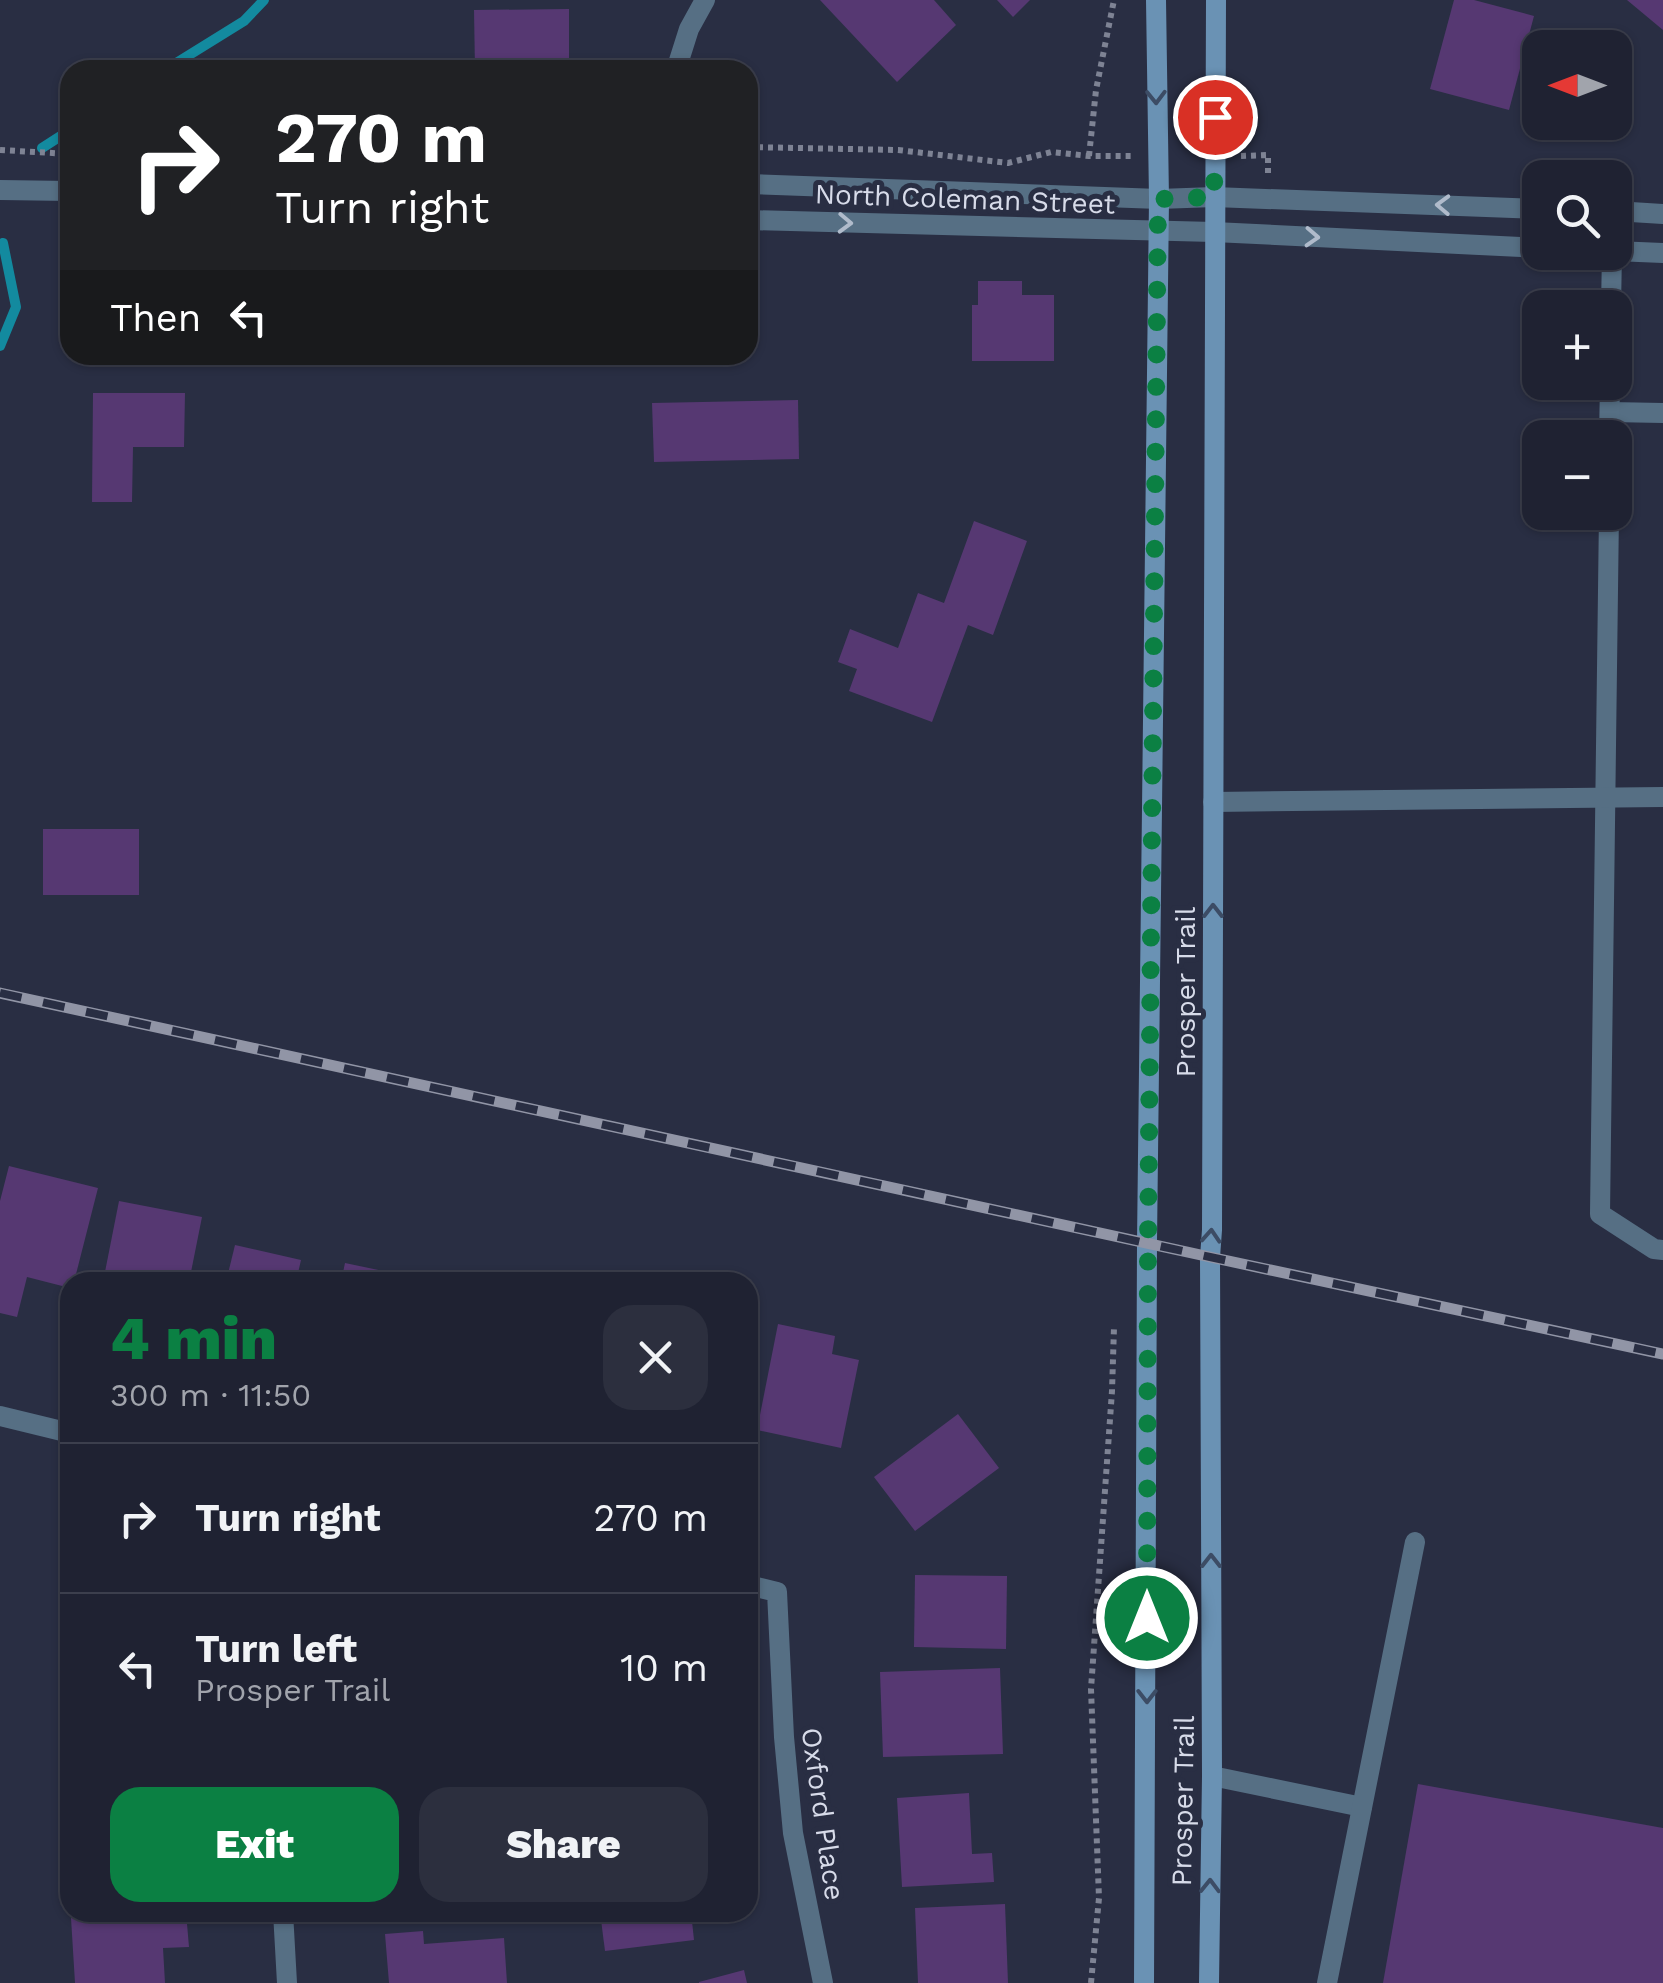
<!DOCTYPE html>
<meta charset="utf-8">
<style>
body{margin:0;font-family:"Work Sans",sans-serif;background:#2c2f3e;color:#f1f3f6;height:100vh;display:flex;flex-direction:column;font-size:38px;white-space:nowrap}
*{box-sizing:border-box;margin:0}
p{font-size:32px;color:#a1a4ac}
.icon{flex:none;width:55px;height:55px;fill:none;stroke:currentColor;stroke-width:2;stroke-linecap:round;stroke-linejoin:round}
.map{position:relative;flex:1;overflow:hidden}
.drawer{position:absolute;left:60px;top:1272px;width:698px;height:650px;display:flex;flex-direction:column;background:#1f2232;border-radius:30px;box-shadow:0 2px 8px #0004,0 0 0 2px #3c3f4d}
.drawer>*{flex:none}
.hud{position:absolute;left:60px;top:60px;width:698px;height:305px;border-radius:30px;box-shadow:0 2px 8px #0004,0 0 0 2px #3c3f4d;background:#202124;color:#fff;overflow:hidden}
.needle{width:65px;rotate:270deg}
.fabs{position:absolute;left:1522px;top:30px;display:grid;gap:20px}
.fabs a{display:grid;place-items:center;width:110px;height:110px;border-radius:20px;background:#1f2232;box-shadow:0 2px 8px #0004,0 0 0 2px #3c3f4d;font-size:50px}
.pin{position:absolute;display:grid;place-items:center;width:85px;height:85px;color:#fff;margin:-42px;border:5px solid #fff;border-radius:50%;box-shadow:0 2px 10px #0007}
.me{position:absolute;width:110px;margin:-55px;rotate:0deg;stroke-linejoin:round;filter:drop-shadow(0 0 8px #0008)}
.turn{display:flex;align-items:center;gap:35px;height:210px;padding:0 50px;font-size:45px}
.turn .icon{width:130px;height:130px;stroke-width:2.5}
.turn b{display:block;font-size:70px;line-height:85px}
.then{display:flex;align-items:center;height:95px;padding:0 50px;background:#0003;gap:20px;font-size:38px}
.round{display:grid;place-items:center;flex:none;width:105px;height:105px;border-radius:30px;background:#2c2f3e}
.head{display:flex;align-items:center;justify-content:space-between;height:170px;padding:0 50px}
h1{font-size:60px;font-weight:800;line-height:75px;color:#0b8043}
.primary-button{display:flex;gap:20px;margin-top:auto;padding:20px 50px}
.primary-button a{flex:1;height:115px;border-radius:30px;background:#0b8043;color:#fff;font-size:40px;font-weight:800;line-height:115px;text-align:center}
.primary-button a+a{background:#2c2f3e;color:#f1f3f6}
ul{padding:0;list-style:none}
li{display:flex;align-items:center;gap:30px;height:150px;padding:0 50px;border-top:2px solid #3c3f4d}
li div{flex:1}
li b{display:block;font-size:38px}
li em{font-style:normal}
.map>svg:first-child{display:block}
</style>
<div class="map">
<svg width="1663" height="1983" viewBox="0 0 1663 1983">
<rect width="100%" height="100%" fill="#292e43"/>
<g fill="none" stroke-linecap="round" stroke-linejoin="round">
<g stroke="#138a9f" stroke-width="10">
<polyline points="165,70 244,21 264,0"/>
<polyline points="42,148 70,130"/>
<polyline points="0,346 16,307 3,243"/>
</g>
</g>
<g fill="#563872">
<polygon points="820,0 934,0 956,25 897,82"/>
<polygon points="997,0 1030,0 1013,17"/>
<polygon points="1454,0 1474,0 1534,16 1509,110 1430,89"/>
<polygon points="1627,0 1663,0 1663,30"/>
<polygon points="569,9 569,70 475,70 474,10"/>
<polygon points="978,281 1022,281 1022,295 1054,295 1054,361 972,361 972,305 978,305"/>
<polygon points="93,393 185,393 184,447 133,447 132,502 92,502"/>
<polygon points="798,400 799,459 654,462 652,403"/>
<polygon points="974,521 1027,541 993,635 968,625 932,722 849,691 857,669 838,662 850,629 898,648 918,593 944,603"/>
<rect x="43" y="829" width="96" height="66"/>
<polygon points="9,1166 98,1188 74,1282 70,1282 70,1288 27,1277 17,1317 0,1313 0,1201"/>
<polygon points="119,1201 202,1217 189,1282 103,1282"/>
<polygon points="235,1245 301,1260 296,1282 226,1282"/>
<polygon points="345,1263 412,1277 411,1282 341,1282"/>
<polygon points="778,1324 835,1336 832,1354 859,1360 841,1448 757,1430"/>
<polygon points="958,1414 999,1468 915,1531 874,1477"/>
<polygon points="915,1575 1007,1576 1006,1649 914,1647"/>
<polygon points="1000,1668 1003,1754 883,1757 880,1672"/>
<polygon points="1418,1784 1663,1828 1663,1983 1383,1983"/>
<polygon points="969,1793 972,1854 992,1853 994,1882 902,1887 897,1798"/>
<polygon points="1005,1904 1008,1983 918,1983 915,1908"/>
<polygon points="150,1912 186,1912 189,1947 163,1948 165,1983 75,1983 71,1918"/>
<polygon points="600,1912 691,1912 694,1940 605,1951"/>
<polygon points="423,1931 424,1944 504,1938 507,1983 389,1983 385,1934"/>
<polygon points="744,1970 747,1983 699,1983 699,1982"/>
</g>
<g fill="none" stroke-linecap="round" stroke-linejoin="round">
<g stroke="#7e8394" stroke-width="6" stroke-dasharray="5 5" stroke-linecap="butt">
<polyline points="748,147 898,150 1008,163 1051,152 1089,156 1134,156"/>
<polyline points="0,150 70,154"/>
<polyline points="1089,156 1096,90 1114,0"/>
<polyline points="1241,156 1268,155 1268,176"/>
<polyline points="1091,1983 1099,1898 1091,1689 1112,1391 1114,1327"/>
</g>
<g stroke="#566f84" stroke-width="20">
<polyline points="1611,308 1612,252"/>
<polyline points="1610,412 1663,413"/>
<polyline points="1609,438 1610,382"/>
<polyline points="1609,512 1600,1214 1654,1249 1663,1250"/>
<polyline points="1213,802 1663,797"/>
<polyline points="1212,1776 1362,1807"/>
<polyline points="1327,1983 1415,1542"/>
</g>
<g stroke="#566f84" stroke-width="20">
<polyline points="676,70 689,29 705,0"/>
<polyline points="0,1416 70,1433"/>
<polyline points="748,1585 777,1592 784,1737 793,1833 823,1983"/>
<polyline points="283,1912 287,1983"/>
</g>
<g stroke="#566f84" stroke-width="20">
<polyline points="748,184 1159,199 1214,197 1540,209"/>
<polyline points="0,190 70,191"/>
<polyline points="1615,211 1663,214"/>
<polyline points="748,220 1214,232 1540,248"/>
<polyline points="1615,251 1663,253"/>
</g>
<g stroke="#6a92b4" stroke-width="20">
<polyline points="1144,1983 1147,1243 1159,199 1156,0"/>
<polyline points="1209,1983 1212,1776 1210,1257 1212,1230 1216,0"/>
</g>
<g stroke="#9195a6" stroke-width="11">
<polyline id="rail" points="0,993 1210,1257 1663,1354"/>
</g>
<use href="#rail" stroke="#292e43" stroke-width="8" stroke-dasharray="22" stroke-linecap="butt"/>
</g>
<defs><path id="oneway-chevron" d="M-2-3.5L2.5 0L-2 3.5" fill="none" stroke-width="1.6" stroke-linecap="round" stroke-linejoin="round" transform="scale(2.5)"/></defs>
<g stroke="#3c4c65">
<use href="#oneway-chevron" transform="translate(1156 97) rotate(89)"/>
<use href="#oneway-chevron" transform="translate(1213 911) rotate(-90)"/>
<use href="#oneway-chevron" transform="translate(1211 1236) rotate(-86)"/>
<use href="#oneway-chevron" transform="translate(1211 1561) rotate(-90)"/>
<use href="#oneway-chevron" transform="translate(1147 1696) rotate(90)"/>
<use href="#oneway-chevron" transform="translate(1210 1886) rotate(-89)"/>
</g>
<g stroke="#b0bbcb">
<use href="#oneway-chevron" transform="translate(1443 205) rotate(-178)"/>
<use href="#oneway-chevron" transform="translate(845 223) rotate(2)"/>
<use href="#oneway-chevron" transform="translate(1312 237) rotate(3)"/>
</g>
<g fill="none" stroke-linecap="round" stroke-linejoin="round">
<polyline stroke="#0b8043" stroke-width="18" stroke-dasharray="0 32.4" points="1147,1618 1148,1243 1158,199 1214,197 1215,117"/>
</g>
<g text-anchor="middle" dominant-baseline="central" stroke-width="10" stroke-linejoin="round" paint-order="stroke">
<g font-size="28" fill="#d7dbe9" stroke="#292e43">
<text transform="translate(965 199) rotate(2)">North Coleman Street</text>
<text transform="translate(1185 992) rotate(-90)">Prosper Trail</text>
<text transform="translate(1183 1801) rotate(-89)">Prosper Trail</text>
<text transform="translate(823 1814) rotate(82)">Oxford Place</text>
</g>
</g>
</svg>
<div class="fabs">
<a><svg class="needle" viewBox="-14 -14 28 28"><path d="M0-13l5 13h-10z" fill="#e53935"/><path d="M0 13l5-13h-10z" fill="#a1a4ac"/></svg></a>
<a><svg class="icon" aria-label="search" viewBox="0 0 24 24"><circle cx="10" cy="10" r="6"/><path d="M15 15l6 6"/></svg></a>
<a>+</a>
<a>−</a>
</div>
<div class="pin" style="left:1215px;top:117px;background:#d93025"><svg class="icon" aria-label="arrive" viewBox="0 0 24 24"><path d="M6 21V4h12l-3 4 3 4H6"/></svg></div>
<svg class="me" style="left:1147px;top:1618px" viewBox="-20 -20 40 40"><circle r="17" fill="#0b8043" stroke="#fff" stroke-width="3"/><path d="M0-11L8 9 0 5-8 9z" fill="#fff"/></svg>
<div class="hud">
<div class="turn"><svg class="icon" aria-label="right" viewBox="0 0 24 24"><path d="M7 20v-9h11M14 6l5 5-5 5"/></svg><div><b>270 m</b>Turn right</div></div>
<div class="then">Then<svg class="icon" aria-label="left" viewBox="0 0 24 24"><path d="M17 20v-9H6M10 6l-5 5 5 5"/></svg></div>
</div>
<section class="drawer">
<div class="head"><div><h1>4 min</h1><p>300 m · 11:50</p></div><a class="round"><svg class="icon" aria-label="close" viewBox="0 0 24 24"><path d="M6 6l12 12M18 6L6 18"/></svg></a></div>
<ul>
<li><svg class="icon" aria-label="right" viewBox="0 0 24 24"><path d="M7 20v-9h11M14 6l5 5-5 5"/></svg><div><b>Turn right</b></div><em>270 m</em></li>
<li><svg class="icon" aria-label="left" viewBox="0 0 24 24"><path d="M17 20v-9H6M10 6l-5 5 5 5"/></svg><div><b>Turn left</b><p>Prosper Trail</p></div><em>10 m</em></li>
</ul>
<div class="primary-button"><a>Exit</a><a>Share</a></div>
</section>
</div>
